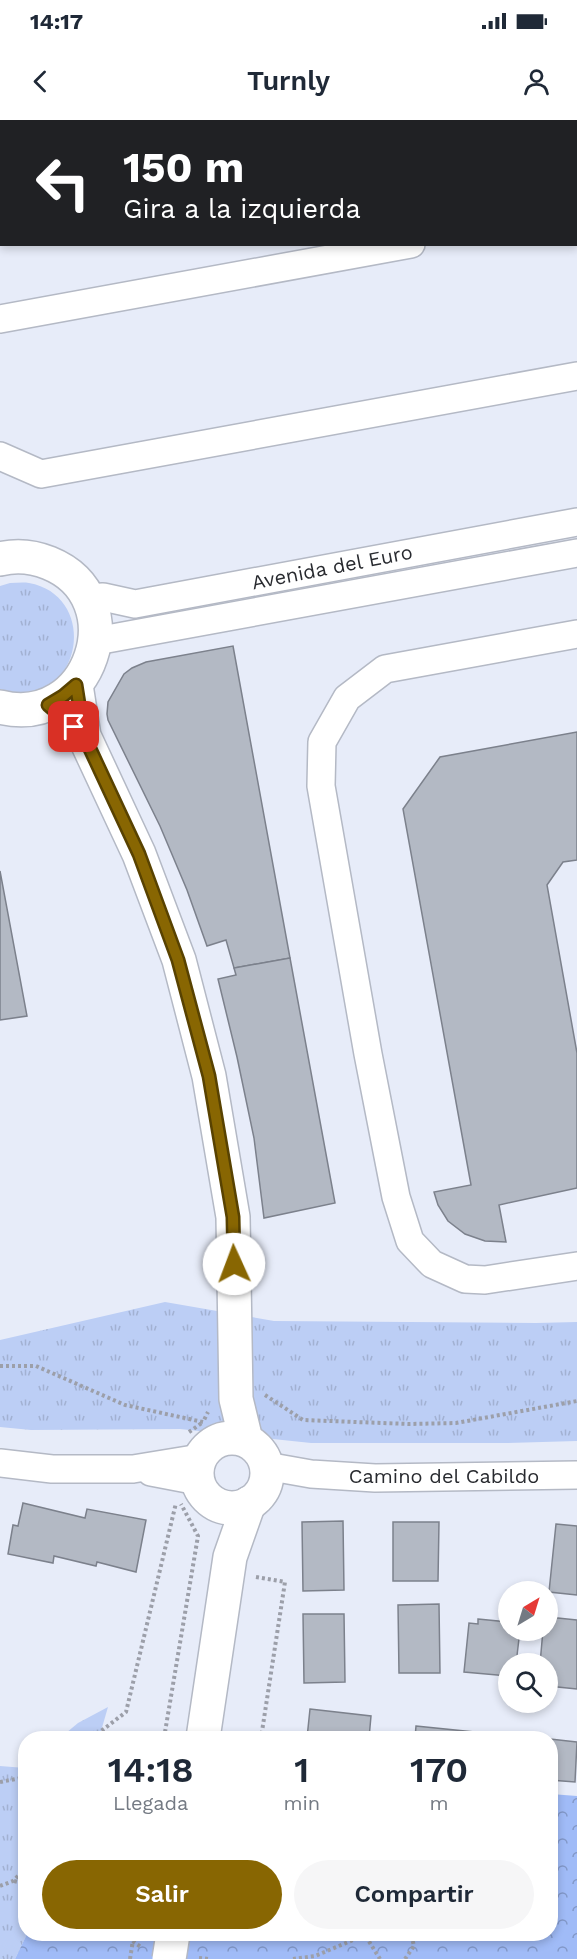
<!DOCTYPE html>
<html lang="es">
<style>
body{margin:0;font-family:"Work Sans",sans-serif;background:#f6f6f7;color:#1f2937;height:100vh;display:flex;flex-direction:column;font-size:22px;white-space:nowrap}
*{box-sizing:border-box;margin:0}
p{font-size:20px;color:#747a83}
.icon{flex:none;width:33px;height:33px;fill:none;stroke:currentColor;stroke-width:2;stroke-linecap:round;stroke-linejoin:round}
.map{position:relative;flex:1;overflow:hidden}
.panel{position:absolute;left:18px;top:1611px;width:540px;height:210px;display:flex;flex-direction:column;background:#fff;border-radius:24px;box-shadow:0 3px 9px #0003}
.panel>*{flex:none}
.hud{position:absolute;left:0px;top:0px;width:578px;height:126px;box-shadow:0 3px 9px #0003;background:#202124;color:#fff;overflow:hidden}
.needle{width:39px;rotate:38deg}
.buttons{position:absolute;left:498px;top:1461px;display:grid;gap:12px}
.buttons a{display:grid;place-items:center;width:60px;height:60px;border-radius:50%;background:#fff;box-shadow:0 3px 9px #0003;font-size:30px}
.pin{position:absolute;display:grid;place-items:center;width:51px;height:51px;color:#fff;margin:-26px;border-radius:12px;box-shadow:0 3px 9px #0006}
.me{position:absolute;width:66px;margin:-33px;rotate:358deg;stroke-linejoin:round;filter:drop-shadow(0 0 4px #0008)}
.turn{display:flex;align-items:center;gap:21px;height:126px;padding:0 24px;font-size:27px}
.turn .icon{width:78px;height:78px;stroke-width:2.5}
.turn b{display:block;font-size:42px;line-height:51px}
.eta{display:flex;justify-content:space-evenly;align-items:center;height:102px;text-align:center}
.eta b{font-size:36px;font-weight:600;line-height:42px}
.button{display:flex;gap:12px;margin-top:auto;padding:12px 24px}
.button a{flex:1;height:69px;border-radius:36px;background:#886602;color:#fff;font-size:24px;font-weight:600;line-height:69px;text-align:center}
.button a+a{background:#f6f6f7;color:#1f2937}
.status{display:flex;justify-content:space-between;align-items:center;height:42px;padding:0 30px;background:#fff;direction:ltr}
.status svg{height:16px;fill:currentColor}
header{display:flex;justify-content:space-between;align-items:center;height:78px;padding:0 24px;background:#fff;font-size:27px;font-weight:600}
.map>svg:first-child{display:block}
</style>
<div class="status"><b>14:17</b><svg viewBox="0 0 49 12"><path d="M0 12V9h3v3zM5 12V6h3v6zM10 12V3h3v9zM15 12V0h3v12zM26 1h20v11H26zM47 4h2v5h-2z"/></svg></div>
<header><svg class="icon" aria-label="back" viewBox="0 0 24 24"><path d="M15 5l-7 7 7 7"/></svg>Turnly<svg class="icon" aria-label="person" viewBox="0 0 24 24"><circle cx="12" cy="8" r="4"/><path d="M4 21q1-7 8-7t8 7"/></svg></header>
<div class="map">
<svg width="577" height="1839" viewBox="0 0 577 1839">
<defs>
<pattern id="grass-tufts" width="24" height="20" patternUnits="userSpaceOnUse" patternTransform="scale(1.5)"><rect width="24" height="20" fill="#bccef5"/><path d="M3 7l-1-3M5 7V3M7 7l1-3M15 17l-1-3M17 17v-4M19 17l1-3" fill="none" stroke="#a2b1d2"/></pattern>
<pattern id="forest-crowns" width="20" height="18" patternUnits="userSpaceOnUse" patternTransform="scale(1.5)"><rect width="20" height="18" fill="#a0bbf7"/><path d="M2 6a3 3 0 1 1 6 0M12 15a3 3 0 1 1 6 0" fill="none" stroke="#8298c8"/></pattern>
</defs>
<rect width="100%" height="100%" fill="#e7ecf9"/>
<g fill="url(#grass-tufts)">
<path d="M10,463C16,463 23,462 29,463C96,475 85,576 18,573C12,573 6,571 0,569V466Z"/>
<polygon points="165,1182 274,1201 536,1203 577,1202 577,1321 507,1323 311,1323 180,1309 31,1310 0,1307 0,1220"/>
<polygon points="108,1587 99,1618 60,1618 78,1603"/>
<polygon points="0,1646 25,1648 26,1814 27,1814 15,1839 0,1839"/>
</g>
<polygon fill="url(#forest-crowns)" points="551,1674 577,1676 577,1839 15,1839 27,1814 550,1814"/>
<g fill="#b3b9c4" stroke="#7c818c" stroke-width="1.5">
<polygon points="233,526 290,838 234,848 226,820 207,826 187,770 160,706 108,600 107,594 108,582 124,554 132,548 146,542"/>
<polygon points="577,612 577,740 563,742 547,765 577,933 577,1068 499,1085 506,1122 485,1121 465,1114 448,1101 438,1085 434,1072 471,1065 403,689 440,637"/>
<polygon points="0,751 27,896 0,900"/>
<polygon points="290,838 335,1083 264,1098 254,1018 237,937 218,859 236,855 234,848"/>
<polygon points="23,1383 85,1398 87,1389 146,1400 136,1452 97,1442 96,1446 54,1436 53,1443 8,1434 13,1405 18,1406"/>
<polygon points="343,1401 344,1470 303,1471 302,1402"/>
<polygon points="393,1402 439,1402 438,1461 393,1461"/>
<polygon points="556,1404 577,1406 577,1475 549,1472"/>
<polygon points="439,1484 440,1553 399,1553 398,1485"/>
<polygon points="303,1494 344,1494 345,1562 304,1563"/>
<polygon points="548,1497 577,1500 577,1569 548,1566 548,1544 540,1544 543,1510 548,1510"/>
<polygon points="478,1499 508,1502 508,1510 520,1510 516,1544 508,1544 508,1556 464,1552 469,1503 478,1504"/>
<polygon points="310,1589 371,1596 369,1618 307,1618"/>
<polygon points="416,1606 484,1613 484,1618 415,1618"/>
<polygon points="550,1619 577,1622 575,1662 550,1660"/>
</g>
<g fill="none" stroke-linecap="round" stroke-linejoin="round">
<g stroke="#b4b9c5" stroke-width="30">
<g id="minor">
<polyline points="232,2 241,0"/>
<polyline points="0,44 2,44"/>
<polyline points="576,95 577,95"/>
<polyline points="0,199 411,124"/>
<polyline points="0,336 41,354 577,256"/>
<polyline points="88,478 103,477 135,484 577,402"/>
<polyline points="577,514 385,549 347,578 322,622 321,666 368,934 396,1077 410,1121 432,1144 465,1159 485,1160 577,1146"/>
<polyline points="96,521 577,433"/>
<polyline points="0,1343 52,1349 133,1349 200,1338"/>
<polyline points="266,1346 311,1354 375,1358 577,1355"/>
<polyline points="151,1352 198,1361"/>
</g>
</g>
<g stroke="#b4b9c5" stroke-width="36">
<g id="major">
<path d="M0,439C16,435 34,437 49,443C135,478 91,610 0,587"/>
<polyline points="76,565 84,616 139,734 179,840 209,956 233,1097 236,1279 246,1320"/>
<circle cx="232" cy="1353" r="35"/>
<polyline points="203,1618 230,1437 249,1383"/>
</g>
</g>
<g stroke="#9c9fa9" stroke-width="4" stroke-dasharray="3 3" stroke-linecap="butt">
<polyline points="0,1246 36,1246 125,1285 203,1302 208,1292"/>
<polyline points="265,1275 303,1300 409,1304 456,1303 577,1281"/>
<polyline points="189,1312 203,1302"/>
<polyline points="256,1457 285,1462 261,1618"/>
<polyline points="92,1618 126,1592 176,1383"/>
<polyline points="164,1618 198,1416 181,1384"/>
<polyline points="0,1662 26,1657"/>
<polyline points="14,1761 26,1764"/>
<polyline points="0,1766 13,1761 26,1748"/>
<polyline points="123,1814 142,1828"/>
<polyline points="199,1838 209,1839"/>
<polyline points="293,1839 315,1836 365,1815 380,1839"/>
<polyline points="405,1839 414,1826 411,1814"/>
</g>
<use href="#minor" stroke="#fff" stroke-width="27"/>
<use href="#major" stroke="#fff" stroke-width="33"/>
<g stroke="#b4b9c5" stroke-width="36" stroke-linecap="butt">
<polyline id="major-bridge" points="169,1839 173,1814"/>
</g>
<polyline stroke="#9c9fa9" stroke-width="4" stroke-dasharray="3 3" stroke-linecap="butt" points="130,1839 134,1814"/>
<use href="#major-bridge" stroke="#fff" stroke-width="33"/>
</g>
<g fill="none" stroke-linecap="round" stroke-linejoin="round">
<g stroke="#584201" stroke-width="15">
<polyline id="route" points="74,607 48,585 63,576 76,565 84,616 139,734 178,840 209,956 233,1097 234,1144"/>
</g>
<use href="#route" stroke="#886602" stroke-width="10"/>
</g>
<g text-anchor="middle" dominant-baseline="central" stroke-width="4.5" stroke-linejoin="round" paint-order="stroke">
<g font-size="20" fill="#282a2f" stroke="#fff">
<text transform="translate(332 447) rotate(-11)">Avenida del Euro</text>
<text x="444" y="1356">Camino del Cabildo</text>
</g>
</g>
</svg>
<div class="buttons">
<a><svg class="needle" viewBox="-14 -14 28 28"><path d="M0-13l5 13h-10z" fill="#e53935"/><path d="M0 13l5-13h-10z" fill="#747a83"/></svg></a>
<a><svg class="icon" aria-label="search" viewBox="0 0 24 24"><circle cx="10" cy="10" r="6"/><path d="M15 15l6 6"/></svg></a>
</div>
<div class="pin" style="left:74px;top:607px;background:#d93025"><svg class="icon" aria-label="arrive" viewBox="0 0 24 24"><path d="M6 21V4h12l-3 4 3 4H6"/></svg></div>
<svg class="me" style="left:234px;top:1144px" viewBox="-20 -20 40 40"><circle r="19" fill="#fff"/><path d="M0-13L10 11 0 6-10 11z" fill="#886602"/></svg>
<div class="hud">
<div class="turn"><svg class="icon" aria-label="left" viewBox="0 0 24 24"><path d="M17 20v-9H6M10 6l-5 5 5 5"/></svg><div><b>150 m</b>Gira a la izquierda</div></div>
</div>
<section class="panel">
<div class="eta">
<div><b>14:18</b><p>Llegada</p></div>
<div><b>1</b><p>min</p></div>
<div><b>170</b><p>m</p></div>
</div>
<div class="button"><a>Salir</a><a>Compartir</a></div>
</section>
</div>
